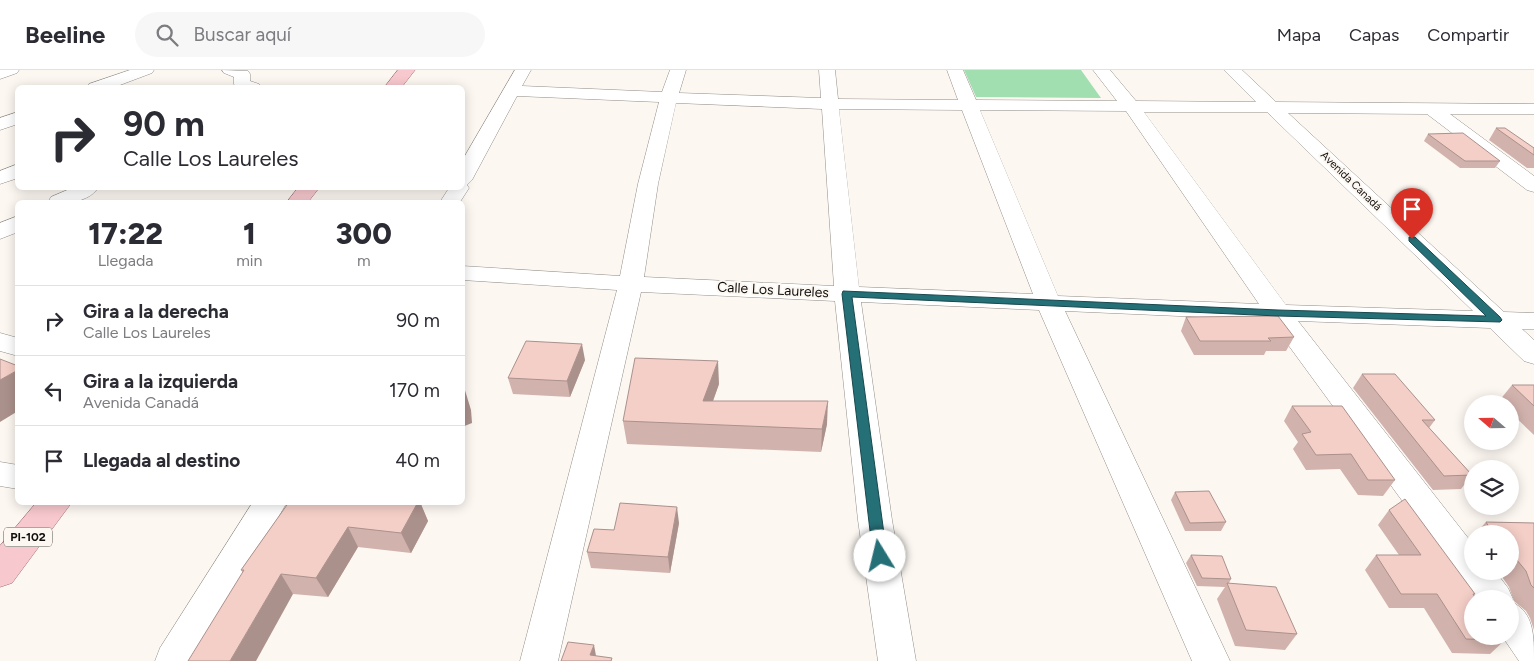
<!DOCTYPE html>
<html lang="es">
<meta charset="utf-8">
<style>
body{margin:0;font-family:Figtree,sans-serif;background:#f7f7f7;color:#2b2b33;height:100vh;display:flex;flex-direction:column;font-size:19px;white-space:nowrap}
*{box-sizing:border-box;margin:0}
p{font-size:16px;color:#7c7c81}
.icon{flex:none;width:28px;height:28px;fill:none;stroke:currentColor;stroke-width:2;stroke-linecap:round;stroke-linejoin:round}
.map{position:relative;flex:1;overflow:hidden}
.panel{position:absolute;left:15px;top:130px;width:450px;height:305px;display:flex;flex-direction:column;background:#fff;border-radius:8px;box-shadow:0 2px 12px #0003}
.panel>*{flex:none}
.hud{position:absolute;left:15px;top:15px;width:450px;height:105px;border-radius:8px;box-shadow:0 2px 12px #0003;background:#fff;color:#2b2b33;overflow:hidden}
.needle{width:32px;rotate:290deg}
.fabs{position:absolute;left:1464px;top:325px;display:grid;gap:10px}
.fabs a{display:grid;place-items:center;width:55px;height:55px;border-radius:50%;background:#fff;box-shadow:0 2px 12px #0003;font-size:25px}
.pin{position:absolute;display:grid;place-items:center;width:42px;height:42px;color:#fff;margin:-51px -21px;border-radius:50% 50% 50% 0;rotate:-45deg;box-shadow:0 0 5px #0007}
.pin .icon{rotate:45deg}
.me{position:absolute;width:55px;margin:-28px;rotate:351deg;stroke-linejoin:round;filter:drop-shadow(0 0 4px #0008)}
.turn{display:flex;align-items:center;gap:18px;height:105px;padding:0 25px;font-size:22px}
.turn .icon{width:65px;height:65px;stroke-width:2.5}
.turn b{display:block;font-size:35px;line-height:42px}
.eta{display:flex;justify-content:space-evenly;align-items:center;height:85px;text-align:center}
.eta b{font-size:30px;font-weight:800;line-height:35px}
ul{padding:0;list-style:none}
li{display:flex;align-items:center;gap:15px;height:70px;padding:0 25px;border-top:1px solid #e1e1e2}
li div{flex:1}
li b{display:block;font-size:19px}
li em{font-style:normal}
header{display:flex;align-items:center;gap:30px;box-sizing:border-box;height:70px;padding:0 25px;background:#fff;border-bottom:1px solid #e1e1e2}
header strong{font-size:24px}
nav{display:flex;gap:28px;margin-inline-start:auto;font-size:18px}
.search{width:350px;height:45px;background:#f7f7f7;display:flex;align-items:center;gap:12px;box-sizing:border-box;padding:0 18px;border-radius:28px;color:#7c7c81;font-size:19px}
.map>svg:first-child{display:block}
</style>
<header>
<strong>Beeline</strong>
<div class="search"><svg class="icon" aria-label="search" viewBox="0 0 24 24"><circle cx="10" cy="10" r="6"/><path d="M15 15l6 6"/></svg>Buscar aquí</div>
<nav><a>Mapa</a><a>Capas</a><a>Compartir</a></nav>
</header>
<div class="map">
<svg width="1534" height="591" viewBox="0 0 1534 591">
<rect width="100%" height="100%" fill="#fcf7f1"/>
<polygon fill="#a1dfb0" points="964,0 1081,0 1101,28 976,27"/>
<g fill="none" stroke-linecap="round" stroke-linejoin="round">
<g stroke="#928d88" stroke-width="1">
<g id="minor">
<polygon points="0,0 19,0 17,3 0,9"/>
<polygon points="130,0 154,0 152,3 112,18 87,18 89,14"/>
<polygon points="222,0 248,1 250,4 250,11 259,14 261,18 236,18 234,14 234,7 224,3"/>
<path d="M515,0H531L522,16L662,22L670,0H686L679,23L821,28L819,0H835L838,29L958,30L947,0H963L976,30L1117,31L1093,0H1110L1136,31L1256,32L1224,0H1242L1276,32L1534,34V44H1450L1534,106V122L1527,120L1427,44L1288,43L1504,242L1534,243V259H1522L1534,270V294L1524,291L1490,258L1298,251L1472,473V501H1495L1508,518L1513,529L1512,532C1534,543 1534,565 1534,591H1519L1502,566H1510V529H1474L1270,250L1065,241L1230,591H1192L1039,240L861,232L892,450L916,591H878L858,450L835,231L641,222L558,591H520L617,220L462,210V196L620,206L638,114L659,32L517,26L472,110L467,115L469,118L460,132H440L449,118H462V91ZM676,33L822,39L834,216L644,207L658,114ZM839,39L962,40L1033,224L859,217ZM980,40L1126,41L1259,234L1058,226ZM1144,42H1267L1473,241L1286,235Z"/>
<polygon points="18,42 18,54 0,60 0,48"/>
<polygon points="18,94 18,108 0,114 0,101"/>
<path d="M72,118H98C88,133 64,134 48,132L51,127Z"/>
<polygon points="18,146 18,162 0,169 0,153"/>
<polygon points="0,263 18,268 18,286 0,281"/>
<polygon points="0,392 18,395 18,419 0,416"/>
<polygon points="253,432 287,432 195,591 155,591 160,578"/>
</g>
</g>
<g stroke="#a27075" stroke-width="1">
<g id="primary">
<polygon points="398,0 415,0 401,18 384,18"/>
<polygon points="298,118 319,118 308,132 287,132"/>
<polygon points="37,432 72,432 12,513 0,517 0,476"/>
</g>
</g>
<use href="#minor" fill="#fff" fill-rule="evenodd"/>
<use href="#primary" fill="#f7c8ce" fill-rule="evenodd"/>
</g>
<g fill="#d2b2ac">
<polygon points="1496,58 1534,78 1534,98 1527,98 1489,70"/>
<polygon points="1428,64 1500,91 1495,98 1460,98 1424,71"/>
<polygon points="1186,247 1294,267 1286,281 1266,281 1264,285 1194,285 1181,261"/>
<polygon points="585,290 570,327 513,324 508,308"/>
<polygon points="1362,304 1435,350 1429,358 1472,405 1461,419 1433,420 1353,318"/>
<polygon points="719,314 713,331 827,354 821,382 627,374 623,351"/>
<polygon points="1512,315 1534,315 1534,365 1510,342 1510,334 1502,334 1499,331"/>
<polygon points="1292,336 1395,410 1383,426 1358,425 1340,399 1306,400 1293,379 1298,372 1284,351"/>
<polygon points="1175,422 1226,452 1221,461 1185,461 1171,430"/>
<polygon points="289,432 420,432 428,451 411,483 358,477 328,527 293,524 243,503 241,500"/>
<polygon points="1389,440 1475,524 1473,525 1505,570 1490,584 1452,583 1424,538 1389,538 1365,500 1376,485 1399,485 1378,455"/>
<polygon points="1486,452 1534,453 1534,560 1530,548 1526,541 1514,531 1509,517 1498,501 1510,501 1510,464 1475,464"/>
<polygon points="679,453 670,503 591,498 587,482 614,460"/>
<polygon points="1191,485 1231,509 1229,513 1297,564 1285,580 1235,576 1217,529 1225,517 1197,516 1186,493"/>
</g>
<g fill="#ab918c">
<polygon points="582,274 585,290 570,327 567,311"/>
<polygon points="718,291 719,314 705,353 703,331"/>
<polygon points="18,300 18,341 0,352 0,310"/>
<polygon points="464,317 471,340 472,353 462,357 462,331"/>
<polygon points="828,331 827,354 821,382 822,359"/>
<polygon points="418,432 420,432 428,451 411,483 401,463"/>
<polygon points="677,437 679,453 670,503 668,487"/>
<polygon points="348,457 358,477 328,527 316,508"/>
<polygon points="281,504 293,524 256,591 230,591"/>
<polygon points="594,575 597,591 590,585"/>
</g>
<g fill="#f4cfc8" stroke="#ab918c">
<polygon points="1496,58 1505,58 1534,78 1534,85"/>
<polygon points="1463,63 1500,91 1465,91 1428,64"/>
<polygon points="1278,246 1294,267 1268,268 1271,271 1200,271 1186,247"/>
<polygon points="526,271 582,274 567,311 508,308"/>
<polygon points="635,288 718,291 703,331 828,331 822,359 623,351"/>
<polygon points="0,289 18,296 18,300 0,310"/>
<polygon points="1362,304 1395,304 1435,350 1422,350 1472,405 1444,406"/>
<polygon points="462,315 464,317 465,330 462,331"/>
<polygon points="1512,315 1534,315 1534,336"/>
<polygon points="1292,336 1342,336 1395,410 1368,410 1351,384 1316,385 1302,364 1311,362"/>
<polygon points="1209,421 1226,452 1190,453 1175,422"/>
<polygon points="1405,429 1475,524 1473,524 1476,529 1472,529 1472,566 1502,566 1505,570 1466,569 1437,524 1401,524 1376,485 1421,485 1389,440"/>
<polygon points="289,432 418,432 401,463 348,457 316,508 281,504 230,591 188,591 244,500 241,500"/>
<polygon points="620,433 677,437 668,487 587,482 594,459 614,460"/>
<polygon points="1486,452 1534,453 1534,518 1531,515 1526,501 1512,484 1510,483 1510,464 1489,464 1489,457"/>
<polygon points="1191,485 1222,486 1231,509 1202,508"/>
<polygon points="1227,513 1276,517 1297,564 1246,560"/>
<polygon points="568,572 594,575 590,585 612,588 611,591 561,591"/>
</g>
<polygon fill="#256f77" stroke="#18484d" points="1409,167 1415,167 1500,247 1502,250 1500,252 1278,246 852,227 887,486 885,490 880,491 875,490 873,486 842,224 843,221 1278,240 1486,246 1409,171"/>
<g text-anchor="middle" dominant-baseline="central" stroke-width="4" stroke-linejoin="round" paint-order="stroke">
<g font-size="11" fill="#100e0d" stroke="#fcf7f1">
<text transform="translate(1351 111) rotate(44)">Avenida Canadá</text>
</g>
<rect fill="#fcf7f1" stroke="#575451" stroke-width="1" x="4" y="457.5" width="48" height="19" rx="4"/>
<g font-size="12" font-weight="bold" fill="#100e0d">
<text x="28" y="467">PI-102</text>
</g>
<g font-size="14" fill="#100e0d" stroke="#fcf7f1">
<text transform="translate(773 220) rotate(3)">Calle Los Laureles</text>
</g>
</g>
</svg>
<div class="fabs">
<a><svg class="needle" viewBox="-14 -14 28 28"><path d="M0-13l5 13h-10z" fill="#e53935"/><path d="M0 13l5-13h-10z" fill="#7c7c81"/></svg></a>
<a><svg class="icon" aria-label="layers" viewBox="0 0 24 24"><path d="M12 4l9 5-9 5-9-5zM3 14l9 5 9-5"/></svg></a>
<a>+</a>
<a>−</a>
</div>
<div class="pin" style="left:1412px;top:169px;background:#d93025"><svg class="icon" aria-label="arrive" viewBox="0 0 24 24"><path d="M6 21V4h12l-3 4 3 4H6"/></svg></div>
<svg class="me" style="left:880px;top:486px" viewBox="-20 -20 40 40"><circle r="19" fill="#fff"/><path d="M0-13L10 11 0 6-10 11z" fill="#256f77"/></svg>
<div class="hud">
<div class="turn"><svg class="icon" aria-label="right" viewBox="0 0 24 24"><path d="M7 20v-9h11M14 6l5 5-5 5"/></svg><div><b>90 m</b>Calle Los Laureles</div></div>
</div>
<section class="panel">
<div class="eta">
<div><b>17:22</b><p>Llegada</p></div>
<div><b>1</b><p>min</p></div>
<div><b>300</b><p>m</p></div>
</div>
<ul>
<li><svg class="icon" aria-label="right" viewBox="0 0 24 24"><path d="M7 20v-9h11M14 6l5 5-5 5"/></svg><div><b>Gira a la derecha</b><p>Calle Los Laureles</p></div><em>90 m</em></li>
<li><svg class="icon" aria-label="left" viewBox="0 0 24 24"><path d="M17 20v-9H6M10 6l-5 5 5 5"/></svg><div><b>Gira a la izquierda</b><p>Avenida Canadá</p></div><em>170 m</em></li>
<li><svg class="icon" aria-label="arrive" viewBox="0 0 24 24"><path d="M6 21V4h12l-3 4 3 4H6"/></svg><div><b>Llegada al destino</b></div><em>40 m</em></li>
</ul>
</section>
</div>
